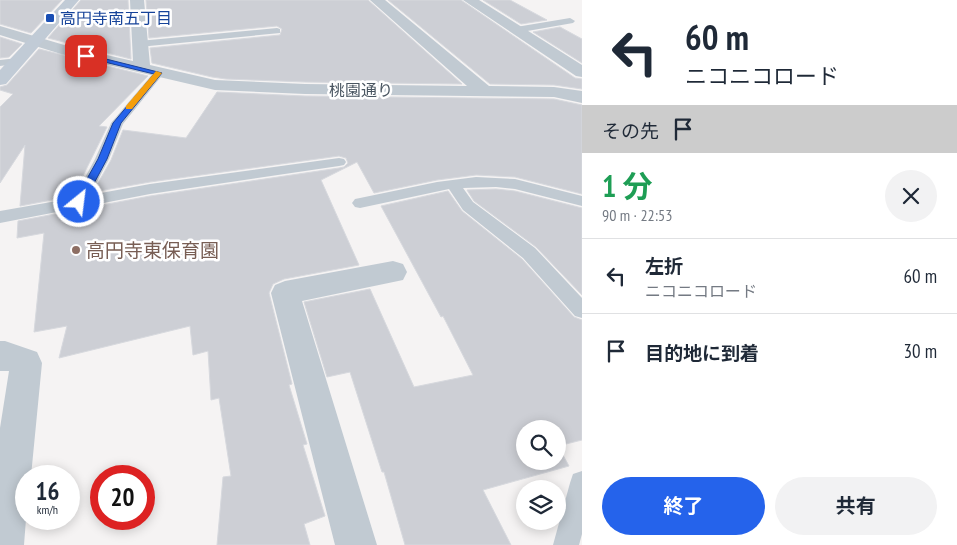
<!DOCTYPE html>
<html lang="ja">
<meta charset="utf-8">
<style>
body{margin:0;font-family:"PT Sans Narrow","Noto Sans JP",sans-serif;background:#f2f2f3;color:#1f2937;height:100vh;display:flex;flex-direction:column;font-size:19px;white-space:nowrap}
*{box-sizing:border-box;margin:0}
p{font-size:16px;color:#747a83}
.icon{flex:none;width:28px;height:28px;fill:none;stroke:currentColor;stroke-width:2;stroke-linecap:round;stroke-linejoin:round}
.map{position:relative;flex:1;overflow:hidden}
.details{display:flex;flex-direction:column;background:#fff;width:375px}
.details>*{flex:none}
.guide{background:#fff;color:#1f2937;overflow:hidden}
.tools{position:absolute;left:516px;top:420px;display:grid;gap:10px}
.tools a{display:grid;place-items:center;width:50px;height:50px;border-radius:50%;background:#fff;box-shadow:0 2px 12px #0003;font-size:25px}
.speed{position:absolute;left:15px;top:465px;display:flex;gap:10px;font-size:25px;font-weight:700;text-align:center}
.speed>*{display:grid;place-content:center;width:65px;height:65px;border-radius:50%;background:#fff;box-shadow:0 2px 12px #0003;line-height:1}
.speed small{font-size:12px;font-weight:400}
.speed .limit{border:8px solid #d22;background:#fff;color:#111}
.pin{position:absolute;display:grid;place-items:center;width:42px;height:42px;color:#fff;margin:-21px;border-radius:10px;box-shadow:0 2px 8px #0006}
.me{position:absolute;width:55px;margin:-28px;rotate:29deg;stroke-linejoin:round;filter:drop-shadow(0 0 4px #0008)}
.turn{display:flex;align-items:center;gap:18px;height:105px;padding:0 20px;font-size:22px}
.turn .icon{width:65px;height:65px;stroke-width:2.5}
.turn b{display:block;font-size:35px;line-height:42px}
.then{display:flex;align-items:center;height:48px;padding:0 20px;background:#0003;gap:10px;font-size:19px}
.round{display:grid;place-items:center;flex:none;width:52px;height:52px;border-radius:26px;background:#f2f2f3}
.head{display:flex;align-items:center;justify-content:space-between;height:85px;padding:0 20px}
h1{font-size:30px;font-weight:700;line-height:38px;color:#1e9e55}
.cta{display:flex;gap:10px;margin-top:auto;padding:10px 20px}
.cta a{flex:1;height:58px;border-radius:30px;background:#2563eb;color:#fff;font-size:20px;font-weight:700;line-height:58px;text-align:center}
.cta a+a{background:#f2f2f3;color:#1f2937}
ul{padding:0;list-style:none}
li{display:flex;align-items:center;gap:15px;height:75px;padding:0 20px;border-top:1px solid #e0e1e3}
li div{flex:1}
li b{display:block;font-size:19px}
li em{font-style:normal}
main{display:flex;flex:1;min-height:0}
.map>svg:first-child{display:block}
</style>
<main>
<div class="map">
<svg width="582" height="545" viewBox="0 0 582 545">
<rect width="100%" height="100%" fill="#f5f3f3"/>
<g fill="#cdcfd5" stroke="#d7d9de" fill-rule="evenodd">
<polygon points="0,0 62,0 31,33 0,24"/>
<polygon points="81,0 128,0 131,59 48,38"/>
<polygon points="146,0 368,0 462,84 305,82 226,79 212,77 152,63 150,48 280,35 282,29 277,26 149,38"/>
<polygon points="388,0 461,0 575,78 582,79 582,89 554,85 490,84"/>
<polygon points="483,0 510,0 547,20 521,24"/>
<polygon points="560,27 582,39 582,63 533,32"/>
<polygon points="0,37 22,44 9,57 0,58"/>
<polygon points="39,49 148,76 99,126 107,127 73,196 20,206 25,145 0,183 0,107 13,94 0,90 0,87 7,85"/>
<polygon points="217,92 305,96 554,99 582,105 582,194 515,177 476,175 437,180 374,193 357,162 321,180 359,265 284,279 273,284 269,293 292,384 289,385 307,444 303,445 325,516 304,524 310,545 217,545 223,477 231,476 219,398 211,400 208,351 193,355 190,326 59,358 67,326 34,332 44,233 17,238 18,221 150,196 339,168 344,167 348,163 346,158 339,156 150,182 93,192 111,160 123,130 186,138"/>
<polygon points="496,189 515,191 582,208 582,295 536,247 474,201 467,190"/>
<path d="M448,191L462,211L522,259L574,317L582,320V440L558,446L569,466L483,490L511,545H405L384,472H382L350,372L327,377L304,302L370,289L414,387L473,375L443,316L441,317L381,206ZM525,429H558V461H525Z"/>
</g>
<g fill="none" stroke-linecap="round" stroke-linejoin="round">
<g fill="#c1cad2" fill-rule="evenodd">
<polygon points="570,18 575,21 573,23 516,33 511,30 516,27"/>
<polygon points="277,28 280,29 280,33 139,47 134,44 139,41"/>
<polygon points="18,58 22,59 23,61 22,63 0,66 0,60"/>
<polygon points="159,70 164,73 123,124 109,159 90,195 150,184 339,158 344,159 346,162 344,165 339,166 150,194 0,223 0,211 74,198 95,159 111,123 155,71"/>
<polygon points="476,177 515,179 582,196 582,206 515,189 496,187 463,188 473,202 535,248 582,298 582,318 575,316 523,258 463,210 449,189 360,208 355,207 352,203 355,199 360,198 437,182"/>
<polygon points="582,471 582,534 579,545 553,545 570,483 573,474"/>
</g>
<g fill="#c1cad2" fill-rule="evenodd">
<polygon points="130,0 144,0 150,65 215,80 305,84 467,86 370,0 385,0 489,86 554,87 582,91 582,103 554,97 305,94 215,90 61,54 0,35 0,26 71,47 133,61"/>
<polygon points="463,0 479,0 582,65 582,77 576,76"/>
<polygon points="393,261 403,264 407,272 403,280 302,301 377,545 335,545 271,293 275,285 285,281"/>
<polygon points="0,341 5,341 37,352 42,363 31,476 26,476 26,519 24,545 0,545 0,428 9,371 0,371"/>
</g>
<polygon fill="#c1cbd6" fill-rule="evenodd" points="65,0 79,0 6,84 0,85 0,70"/>
</g>
<polygon fill="#2563eb" stroke="#184099" points="86,54 162,73 121,123 107,159 84,202 79,206 74,202 98,159 113,123 154,74 84,57 83,56"/>
<polygon fill="#f59e0b" points="156,71 162,73 132,109 126,109 126,106"/>
<rect fill="#1a4fb4" stroke="#fff" stroke-width="2" x="45" y="13" width="10" height="10" rx="2.5"/>
<circle fill="#8d6e63" stroke="#fff" stroke-width="2" cx="76" cy="250" r="5"/>
<g text-anchor="middle" dominant-baseline="central" stroke-width="5" stroke-linejoin="round" paint-order="stroke">
<g font-size="16" fill="#164399" stroke="#fff" text-anchor="start">
<text x="60" y="18">高円寺南五丁目</text>
</g>
<g font-size="16" fill="#4a5661" stroke="#fff">
<text x="361" y="90">桃園通り</text>
</g>
<g font-size="19" fill="#785e54" stroke="#fff" text-anchor="start">
<text x="86" y="250">高円寺東保育園</text>
</g>
</g>
</svg>
<div class="tools">
<a><svg class="icon" aria-label="search" viewBox="0 0 24 24"><circle cx="10" cy="10" r="6"/><path d="M15 15l6 6"/></svg></a>
<a><svg class="icon" aria-label="layers" viewBox="0 0 24 24"><path d="M12 4l9 5-9 5-9-5zM3 14l9 5 9-5"/></svg></a>
</div>
<div class="speed"><div>16<small>km/h</small></div><div class="limit">20</div></div>
<div class="pin" style="left:86px;top:56px;background:#d93025"><svg class="icon" aria-label="arrive" viewBox="0 0 24 24"><path d="M6 21V4h12l-3 4 3 4H6"/></svg></div>
<svg class="me" style="left:79px;top:202px" viewBox="-20 -20 40 40"><circle r="17" fill="#2563eb" stroke="#fff" stroke-width="3"/><path d="M0-11L8 9 0 5-8 9z" fill="#fff"/></svg>
</div>
<section class="details">
<div class="guide">
<div class="turn"><svg class="icon" aria-label="left" viewBox="0 0 24 24"><path d="M17 20v-9H6M10 6l-5 5 5 5"/></svg><div><b>60 m</b>ニコニコロード</div></div>
<div class="then">その先<svg class="icon" aria-label="arrive" viewBox="0 0 24 24"><path d="M6 21V4h12l-3 4 3 4H6"/></svg></div>
</div>
<div class="head"><div><h1>1 分</h1><p>90 m · 22:53</p></div><a class="round"><svg class="icon" aria-label="close" viewBox="0 0 24 24"><path d="M6 6l12 12M18 6L6 18"/></svg></a></div>
<ul>
<li><svg class="icon" aria-label="left" viewBox="0 0 24 24"><path d="M17 20v-9H6M10 6l-5 5 5 5"/></svg><div><b>左折</b><p>ニコニコロード</p></div><em>60 m</em></li>
<li><svg class="icon" aria-label="arrive" viewBox="0 0 24 24"><path d="M6 21V4h12l-3 4 3 4H6"/></svg><div><b>目的地に到着</b></div><em>30 m</em></li>
</ul>
<div class="cta"><a>終了</a><a>共有</a></div>
</section>
</main>
